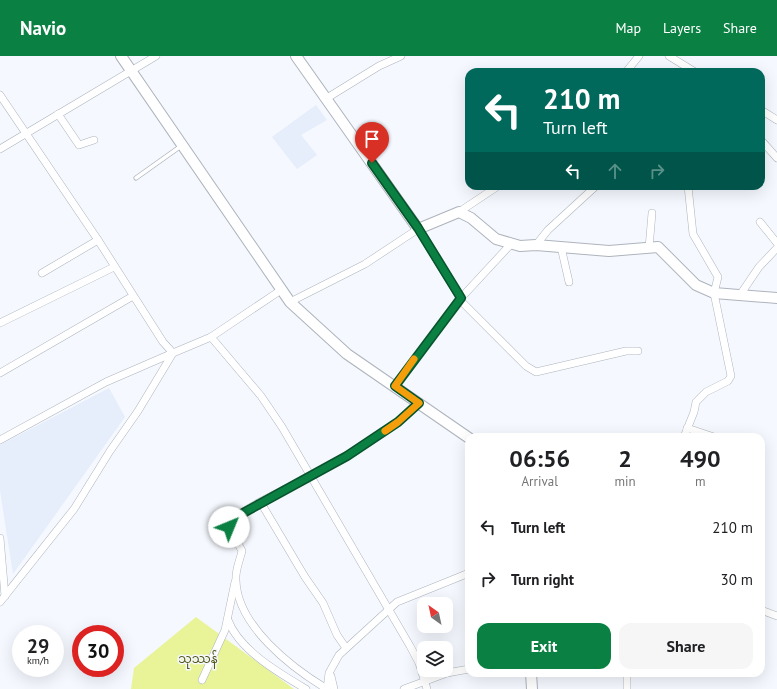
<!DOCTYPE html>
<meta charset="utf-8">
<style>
body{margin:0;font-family:"PT Sans","Noto Sans Myanmar",sans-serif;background:#f6f6f6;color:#202124;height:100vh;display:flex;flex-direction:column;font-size:15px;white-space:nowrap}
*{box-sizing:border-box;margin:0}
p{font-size:13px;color:#757577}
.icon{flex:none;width:22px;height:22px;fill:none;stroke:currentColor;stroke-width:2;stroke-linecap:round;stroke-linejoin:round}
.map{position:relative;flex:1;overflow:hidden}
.details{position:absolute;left:465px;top:377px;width:300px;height:244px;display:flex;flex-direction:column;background:#fff;border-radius:12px;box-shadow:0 4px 16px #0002}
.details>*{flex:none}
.guide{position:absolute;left:465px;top:12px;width:300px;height:122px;border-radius:12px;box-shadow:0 4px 16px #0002;background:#00695c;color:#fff;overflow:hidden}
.needle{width:26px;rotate:327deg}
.tools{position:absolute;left:417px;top:541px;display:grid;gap:8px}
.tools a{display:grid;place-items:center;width:36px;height:36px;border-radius:8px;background:#fff;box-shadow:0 4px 16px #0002;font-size:20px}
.speed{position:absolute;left:12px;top:569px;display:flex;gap:8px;font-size:20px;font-weight:700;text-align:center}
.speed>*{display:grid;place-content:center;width:52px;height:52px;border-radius:50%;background:#fff;box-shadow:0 4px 16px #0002;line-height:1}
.speed small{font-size:10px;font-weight:400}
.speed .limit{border:6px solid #d22;background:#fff;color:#111}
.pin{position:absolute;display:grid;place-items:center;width:34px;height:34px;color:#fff;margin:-41px -17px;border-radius:50% 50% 50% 0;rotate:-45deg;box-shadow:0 0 4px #0007}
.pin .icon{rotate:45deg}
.me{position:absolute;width:44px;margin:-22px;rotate:45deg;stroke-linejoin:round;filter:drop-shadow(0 0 3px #0008)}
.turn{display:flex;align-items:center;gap:14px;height:84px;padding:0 12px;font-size:18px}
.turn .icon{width:52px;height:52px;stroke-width:2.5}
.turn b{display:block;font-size:28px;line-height:34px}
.lanes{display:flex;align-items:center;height:38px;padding:0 12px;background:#0003;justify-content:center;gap:20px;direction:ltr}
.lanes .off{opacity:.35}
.eta{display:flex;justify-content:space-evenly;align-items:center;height:68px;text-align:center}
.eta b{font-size:24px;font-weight:800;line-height:28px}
.primary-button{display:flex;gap:8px;margin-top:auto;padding:8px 12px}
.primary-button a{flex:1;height:46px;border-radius:12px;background:#0b8043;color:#fff;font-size:16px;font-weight:800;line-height:46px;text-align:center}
.primary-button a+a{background:#f6f6f6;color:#202124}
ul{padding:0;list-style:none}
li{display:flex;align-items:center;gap:12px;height:52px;padding:0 12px}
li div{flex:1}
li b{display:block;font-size:15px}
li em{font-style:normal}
header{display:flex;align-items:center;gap:24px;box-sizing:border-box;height:56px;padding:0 20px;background:#0b8043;color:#fff}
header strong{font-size:19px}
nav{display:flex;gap:22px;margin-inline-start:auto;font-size:14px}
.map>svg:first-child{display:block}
</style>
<header>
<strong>Navio</strong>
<nav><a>Map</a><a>Layers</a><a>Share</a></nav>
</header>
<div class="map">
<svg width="777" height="633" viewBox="0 0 777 633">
<rect width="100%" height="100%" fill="#f5f8fe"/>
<g fill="#e6eefb">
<polygon points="316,49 327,64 301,79 317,99 297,113 272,81"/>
<polygon points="109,332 125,361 13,518 0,435 0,389"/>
</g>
<polygon fill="#e9f499" points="196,561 294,633 131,633 134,612"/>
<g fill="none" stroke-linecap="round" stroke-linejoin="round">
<g stroke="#aeb4bd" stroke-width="5">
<polyline id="lane" points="136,122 181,90"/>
</g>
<g stroke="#aeb4bd" stroke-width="8">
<g id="street">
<polyline points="669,0 695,16"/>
<polyline points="626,16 639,0"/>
<polyline points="0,39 98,184 163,286 173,297 106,326 0,384"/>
<polyline points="327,42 379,10 401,0"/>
<polyline points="761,54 777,64"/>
<polyline points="58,58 79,89 94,84"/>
<polyline points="761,84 777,102"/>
<polyline points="0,93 156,0"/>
<polyline points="459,156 498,130"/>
<polyline points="760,166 777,187"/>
<polyline points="536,189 548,174 596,130"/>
<polyline points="561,191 569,226"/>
<polyline points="649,192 652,157"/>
<polyline points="42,217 98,184"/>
<polyline points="740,239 759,211 777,192"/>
<polyline points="290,246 365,208 418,173 463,247 526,310 536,316 626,295 638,295"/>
<polyline points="0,267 114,211"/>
<polyline points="211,281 261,340 282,371 410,590 419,607 427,633"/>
<polyline points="0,317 133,240"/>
<polyline points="395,330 461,242 511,188"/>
<polyline points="687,372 714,381"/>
<polyline points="684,381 694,356 696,346 706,336 728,325 731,320 714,237 718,221 693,178 688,130"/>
<polyline points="261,447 305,521 323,547 337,579 346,592"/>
<polyline points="0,482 5,540"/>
<polyline points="0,546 74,453 110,395 138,355 173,297 211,281 281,234"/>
<polyline points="761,554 777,560"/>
<path d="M228,564C239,594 279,617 306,633"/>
<polyline points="627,617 627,633"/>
<polyline points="331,620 334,633"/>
<polyline points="202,624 225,574 235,526"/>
<path d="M327,633C292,612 237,570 236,524C235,514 240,504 242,495L229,471V466C253,447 284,434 311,420C349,400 388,377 419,347"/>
<polyline points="327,633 329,617 339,599 397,546 469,517"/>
<polyline points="404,633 447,617 469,613"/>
</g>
</g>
<g stroke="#aeb4bd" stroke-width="12">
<g id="secondary">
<polyline points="121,0 290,246 347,298 469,382"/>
<polyline points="296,0 418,173 459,156 471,162 496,183 520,190 536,189 609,195 658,191 696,229 714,237 777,242"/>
<polyline points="531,617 532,633"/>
</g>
</g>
<use href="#lane" stroke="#fff" stroke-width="3.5"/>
<use href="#street" stroke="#fff" stroke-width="7"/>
<use href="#secondary" stroke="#fff" stroke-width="10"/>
</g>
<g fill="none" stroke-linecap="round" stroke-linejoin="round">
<g stroke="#07532c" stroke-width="10">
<polyline id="route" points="229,471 229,466 234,462 347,400 398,366 419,347 395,330 461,242 418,172 372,107"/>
</g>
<use href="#route" stroke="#0b8043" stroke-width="7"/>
<polyline stroke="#f59e0b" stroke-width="7" points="385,375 398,366 419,347 395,330 414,303"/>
</g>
<g text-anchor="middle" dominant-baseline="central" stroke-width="3" stroke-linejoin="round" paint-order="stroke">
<g font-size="12" fill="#535817" stroke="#f5f8fe">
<text x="198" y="602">သုဿန်</text>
</g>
</g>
</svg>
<div class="tools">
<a><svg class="needle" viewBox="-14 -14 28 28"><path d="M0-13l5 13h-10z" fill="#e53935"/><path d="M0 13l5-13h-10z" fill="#757577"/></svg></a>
<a><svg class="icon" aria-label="layers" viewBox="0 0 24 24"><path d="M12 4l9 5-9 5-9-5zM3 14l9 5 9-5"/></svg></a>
</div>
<div class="speed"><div>29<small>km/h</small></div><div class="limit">30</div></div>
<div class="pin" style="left:372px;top:107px;background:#d93025"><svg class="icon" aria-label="arrive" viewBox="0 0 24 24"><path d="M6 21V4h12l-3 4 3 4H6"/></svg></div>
<svg class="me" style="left:229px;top:471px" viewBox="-20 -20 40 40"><circle r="19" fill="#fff"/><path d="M0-13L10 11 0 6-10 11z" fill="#0b8043"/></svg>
<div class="guide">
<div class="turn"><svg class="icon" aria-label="left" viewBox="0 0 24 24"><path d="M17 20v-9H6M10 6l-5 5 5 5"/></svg><div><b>210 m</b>Turn left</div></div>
<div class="lanes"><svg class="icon" aria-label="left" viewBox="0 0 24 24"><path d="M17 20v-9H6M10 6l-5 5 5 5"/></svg><svg class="icon off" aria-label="ahead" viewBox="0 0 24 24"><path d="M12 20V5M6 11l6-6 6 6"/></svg><svg class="icon off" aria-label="right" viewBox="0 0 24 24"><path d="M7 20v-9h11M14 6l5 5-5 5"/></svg></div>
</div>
<section class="details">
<div class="eta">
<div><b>06:56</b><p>Arrival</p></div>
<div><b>2</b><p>min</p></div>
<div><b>490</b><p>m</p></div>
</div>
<ul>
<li><svg class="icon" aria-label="left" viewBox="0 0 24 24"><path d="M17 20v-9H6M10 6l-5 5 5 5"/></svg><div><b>Turn left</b></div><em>210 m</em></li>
<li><svg class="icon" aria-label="right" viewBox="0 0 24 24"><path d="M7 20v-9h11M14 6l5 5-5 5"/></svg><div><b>Turn right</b></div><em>30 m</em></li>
</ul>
<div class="primary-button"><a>Exit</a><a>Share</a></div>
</section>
</div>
